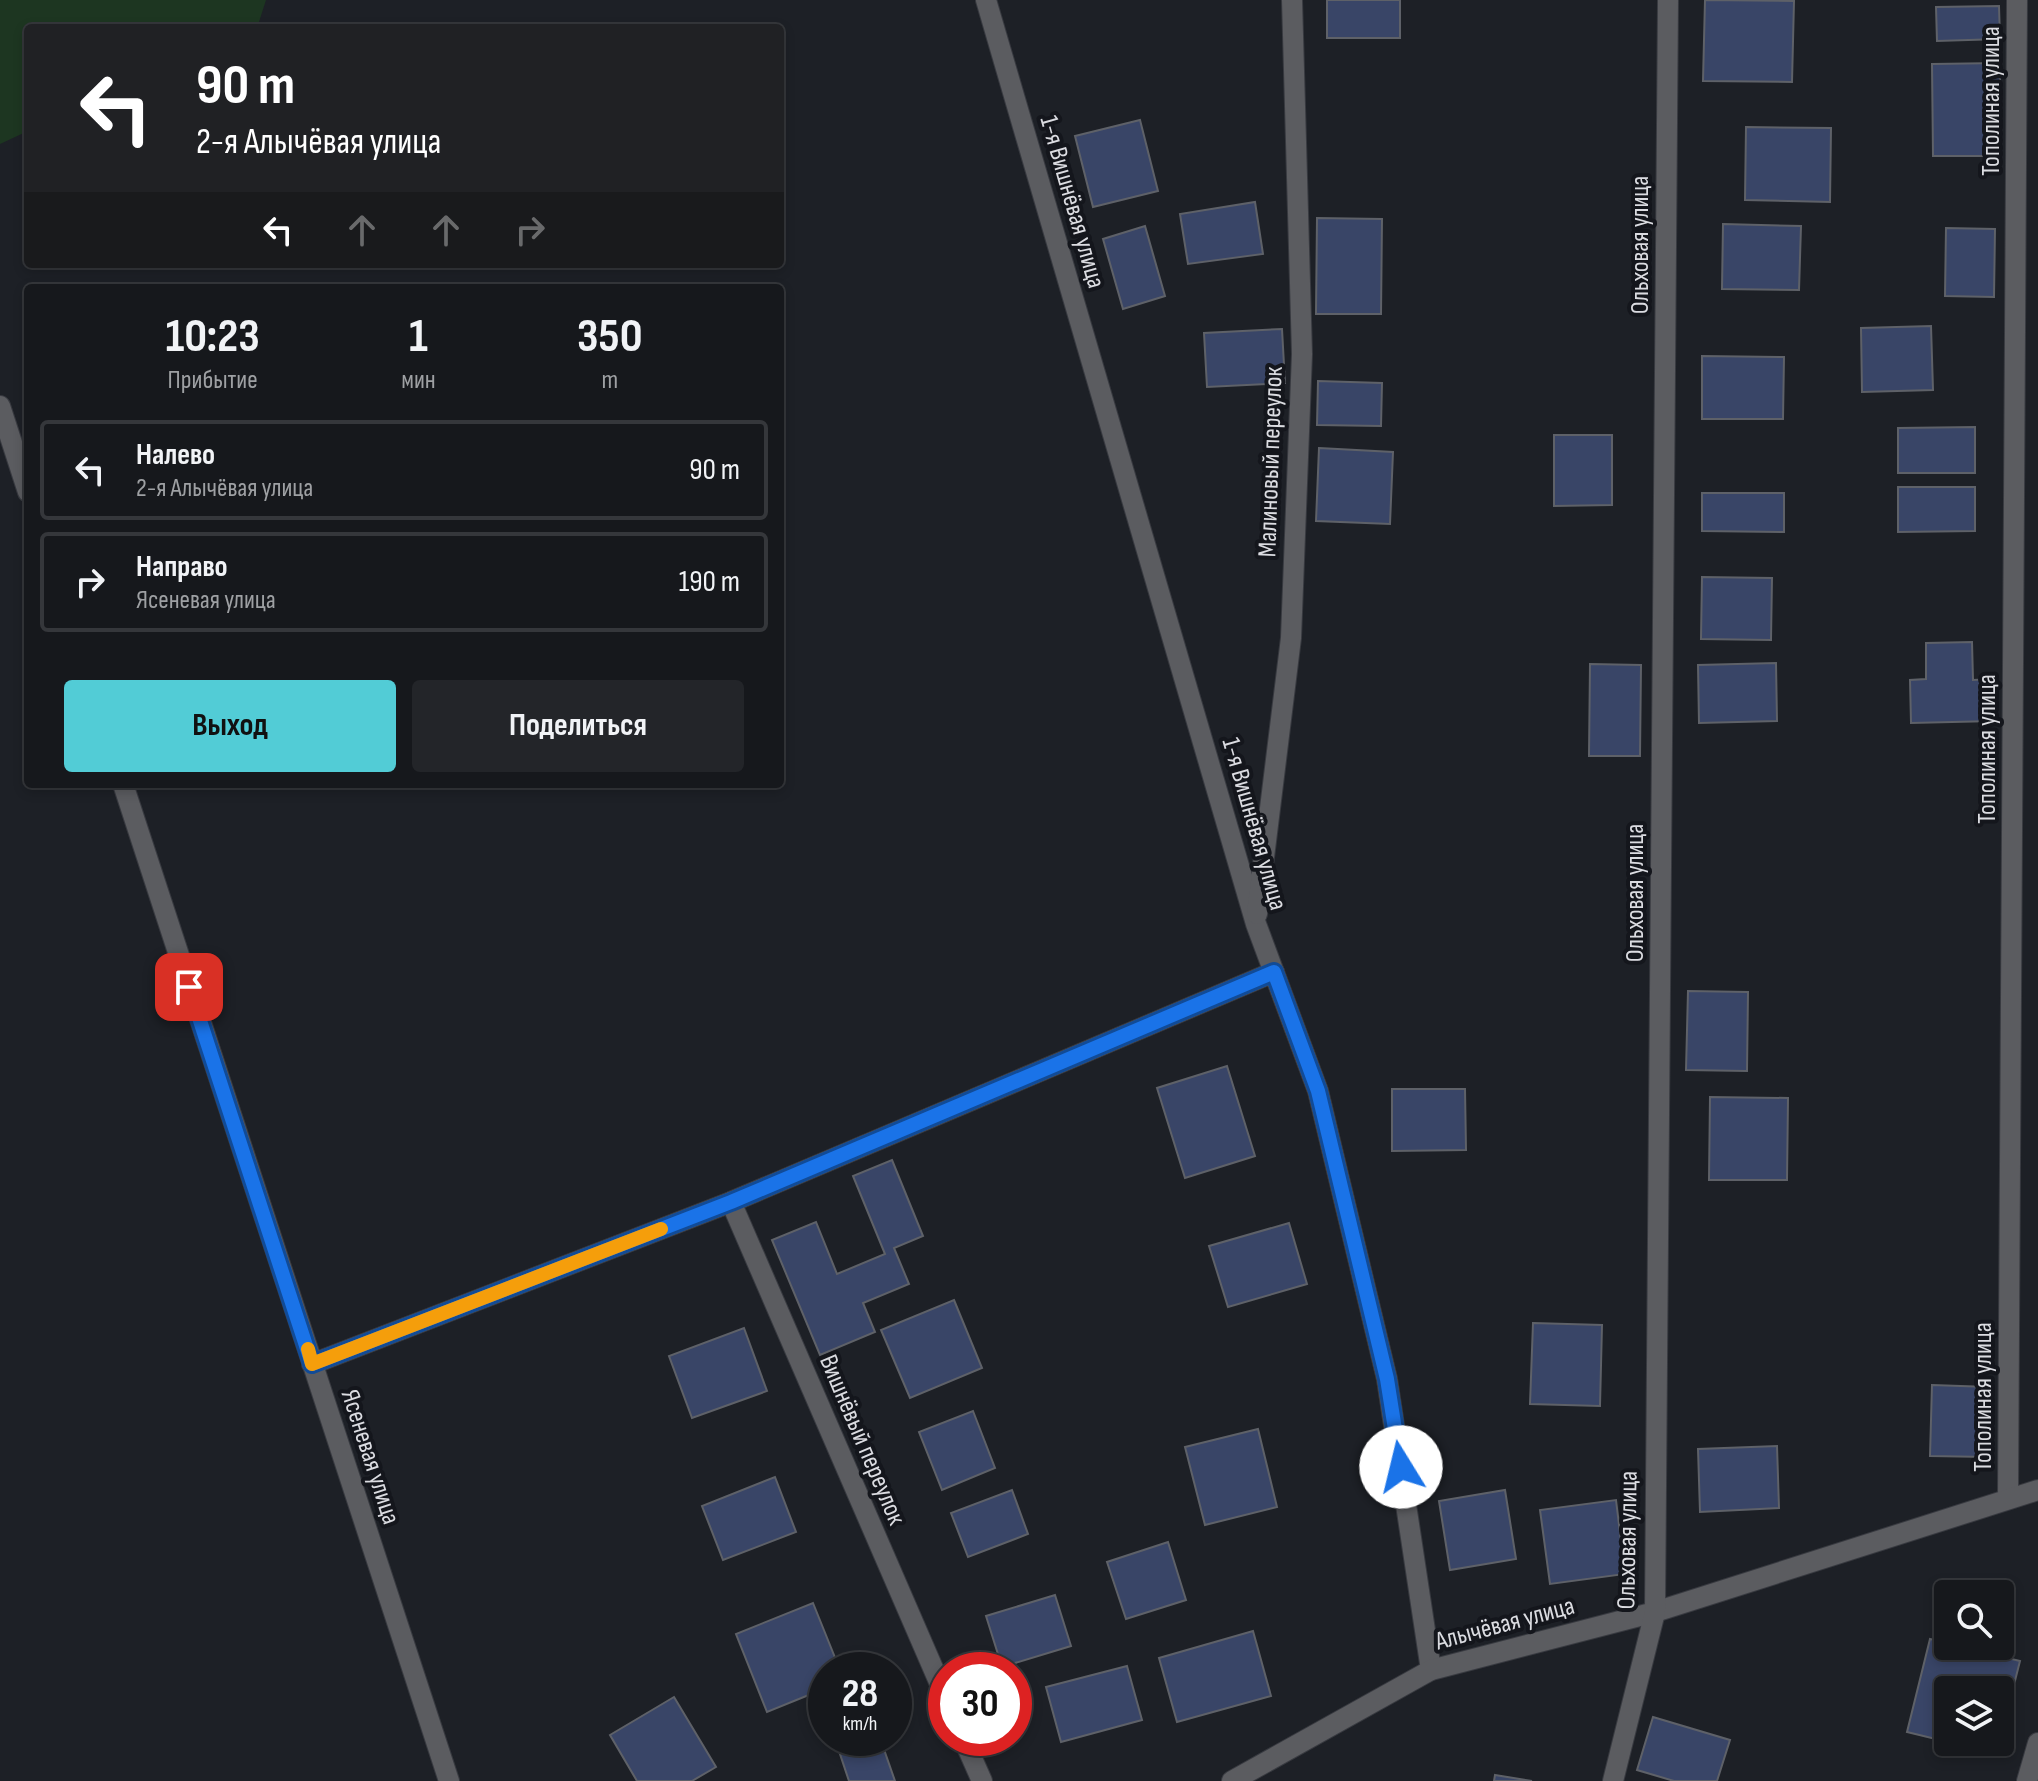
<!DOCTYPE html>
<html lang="ru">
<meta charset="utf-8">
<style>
body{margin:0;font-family:"Sofia Sans Condensed",sans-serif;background:#232529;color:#f1f3f6;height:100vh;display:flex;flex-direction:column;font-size:30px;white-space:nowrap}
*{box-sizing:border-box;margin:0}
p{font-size:26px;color:#9ea0a3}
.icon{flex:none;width:44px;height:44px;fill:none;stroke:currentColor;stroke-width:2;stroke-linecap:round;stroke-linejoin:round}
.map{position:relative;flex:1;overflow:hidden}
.details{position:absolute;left:24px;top:284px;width:760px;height:504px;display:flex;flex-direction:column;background:#16181c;border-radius:8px;box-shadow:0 4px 12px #0003,0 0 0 2px #35373b}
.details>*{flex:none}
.top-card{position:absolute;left:24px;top:24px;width:760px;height:244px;border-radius:8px;box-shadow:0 4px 12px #0003,0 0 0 2px #35373b;background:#202124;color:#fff;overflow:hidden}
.fabs{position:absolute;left:1934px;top:1580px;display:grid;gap:16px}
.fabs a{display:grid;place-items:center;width:80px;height:80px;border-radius:8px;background:#16181c;box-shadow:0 4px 12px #0003,0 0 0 2px #35373b;font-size:40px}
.speed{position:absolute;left:808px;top:1652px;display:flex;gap:16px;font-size:40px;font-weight:700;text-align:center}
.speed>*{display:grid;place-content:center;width:104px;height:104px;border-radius:50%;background:#16181c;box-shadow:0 4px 12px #0003,0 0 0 2px #35373b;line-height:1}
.speed small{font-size:20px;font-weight:400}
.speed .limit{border:12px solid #d22;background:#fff;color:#111}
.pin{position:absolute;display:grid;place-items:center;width:68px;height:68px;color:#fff;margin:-34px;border-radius:16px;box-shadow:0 4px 12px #0006}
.me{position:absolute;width:88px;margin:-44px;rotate:351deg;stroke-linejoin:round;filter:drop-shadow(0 0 6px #0008)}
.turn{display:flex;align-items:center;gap:28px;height:168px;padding:0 40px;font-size:36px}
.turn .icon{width:104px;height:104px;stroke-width:2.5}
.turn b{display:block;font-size:56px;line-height:68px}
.lanes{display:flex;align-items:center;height:76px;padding:0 40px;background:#0003;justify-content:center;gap:40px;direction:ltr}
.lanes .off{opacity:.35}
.eta{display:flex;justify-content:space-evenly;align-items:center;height:136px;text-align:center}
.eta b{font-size:48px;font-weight:700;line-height:56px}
.cta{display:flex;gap:16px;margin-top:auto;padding:16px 40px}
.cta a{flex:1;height:92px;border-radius:8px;background:#52ccd6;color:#111;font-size:32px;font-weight:700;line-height:92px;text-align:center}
.cta a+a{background:#232529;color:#f1f3f6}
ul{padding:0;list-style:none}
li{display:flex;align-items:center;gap:24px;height:100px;margin:0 16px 12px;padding:0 24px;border:4px solid #35373b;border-radius:8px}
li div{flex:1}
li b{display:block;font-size:30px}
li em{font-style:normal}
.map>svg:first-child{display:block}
</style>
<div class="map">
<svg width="2038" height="1781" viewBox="0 0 2038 1781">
<rect width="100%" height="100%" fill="#1d2026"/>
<polygon fill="#1d3621" points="0,0 266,0 258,25 251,28 28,28 28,131 0,144"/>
<g fill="#394567" stroke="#5e6168" stroke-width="2">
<rect x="1327" y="0" width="73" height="38"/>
<polygon points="1705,0 1794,1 1792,82 1703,81"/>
<polygon points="1999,6 2000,39 1937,41 1936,7"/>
<polygon points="2000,63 2000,156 1933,156 1932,64"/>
<polygon points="1140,120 1158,191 1093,207 1075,136"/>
<polygon points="1746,127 1831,128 1830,202 1745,200"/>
<polygon points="1255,202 1263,254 1188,264 1180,214"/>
<polygon points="1317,218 1382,219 1381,314 1316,314"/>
<polygon points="1723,224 1801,226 1799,290 1722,289"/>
<polygon points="1145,226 1165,296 1123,309 1103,239"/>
<polygon points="1946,228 1995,229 1994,297 1945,296"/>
<polygon points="1931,326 1933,390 1862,392 1861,328"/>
<polygon points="1282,329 1285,383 1207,387 1204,333"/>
<polygon points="1702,356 1784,357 1783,419 1702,419"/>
<polygon points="1318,381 1382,383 1381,426 1317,425"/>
<polygon points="1975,427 1975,473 1898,473 1898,428"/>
<polygon points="1554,435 1612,435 1612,505 1554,506"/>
<polygon points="1319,448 1393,452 1390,524 1316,521"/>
<polygon points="1898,487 1975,487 1975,531 1898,532"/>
<polygon points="1702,493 1784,493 1784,532 1702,531"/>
<polygon points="1702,577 1772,578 1771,640 1701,639"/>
<polygon points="1972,642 1973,680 1993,679 1994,721 1911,723 1910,680 1926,679 1926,643"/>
<polygon points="1776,663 1777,721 1699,723 1698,665"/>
<polygon points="1590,664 1641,665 1640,756 1589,756"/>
<polygon points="1688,991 1748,992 1747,1071 1686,1070"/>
<polygon points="1227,1066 1255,1156 1185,1178 1157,1088"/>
<polygon points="1392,1089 1465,1089 1466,1150 1392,1151"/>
<polygon points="1710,1097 1788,1098 1787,1180 1709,1180"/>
<polygon points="892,1160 923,1236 894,1248 909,1284 863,1303 875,1332 820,1355 772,1240 816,1222 837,1274 885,1254 853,1176"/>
<polygon points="1289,1223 1307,1284 1228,1307 1209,1246"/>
<polygon points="954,1300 982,1368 910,1398 881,1330"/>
<polygon points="1533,1323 1602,1325 1600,1406 1530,1404"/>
<polygon points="744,1328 767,1391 692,1418 669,1356"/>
<polygon points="1932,1385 1989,1387 1988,1457 1930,1456"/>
<polygon points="973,1411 995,1468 942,1490 919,1432"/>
<polygon points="1258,1429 1277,1507 1205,1525 1185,1447"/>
<polygon points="1777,1446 1779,1508 1700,1512 1698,1449"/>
<polygon points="775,1477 796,1532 723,1560 702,1506"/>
<polygon points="1012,1490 1028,1534 968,1557 951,1513"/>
<polygon points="1505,1490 1516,1559 1450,1570 1439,1501"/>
<polygon points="1616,1500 1625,1574 1550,1584 1540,1510"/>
<polygon points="1168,1542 1186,1600 1126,1619 1107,1562"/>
<polygon points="1055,1595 1071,1646 1002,1667 986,1616"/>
<polygon points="813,1603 840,1670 826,1670 826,1688 767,1712 736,1634"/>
<polygon points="1253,1631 1271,1696 1177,1722 1159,1658"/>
<polygon points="1930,1639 1948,1643 1948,1646 1958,1646 2020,1661 2000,1740 2000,1690 1948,1690 1948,1742 1907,1732"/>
<polygon points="1127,1666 1142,1720 1061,1742 1046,1687"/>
<polygon points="674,1697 716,1767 692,1781 637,1781 610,1735"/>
<polygon points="1653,1717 1730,1740 1717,1781 1674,1781 1637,1770"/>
<polygon points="876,1738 880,1738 895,1781 849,1781 839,1751"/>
<polygon points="1949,1742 1999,1742 1997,1754"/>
<polygon points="1495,1775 1532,1781 1494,1781"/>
</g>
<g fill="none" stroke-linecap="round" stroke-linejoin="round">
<g stroke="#383a40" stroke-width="22">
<g id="street">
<polyline points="986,0 1256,924 1318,1091 1387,1379 1431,1670"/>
<polyline points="0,406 28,492"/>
<polyline points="123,784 449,1781"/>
<polyline points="1257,914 1291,638 1302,354 1292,0"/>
<polyline points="731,1202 946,1698"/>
<polyline points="312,1364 731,1202 1274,972"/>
<polyline points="2008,1498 2017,0"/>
<polyline points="963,1738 982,1781"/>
<polyline points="1232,1781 1431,1670 1655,1612 2038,1490"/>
<polyline points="1613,1781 1655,1612 1668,0"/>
<polyline points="2027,1781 2038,1743"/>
</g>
</g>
<use href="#street" stroke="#5b5c60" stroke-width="20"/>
</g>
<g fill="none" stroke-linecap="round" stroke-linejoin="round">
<g stroke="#114b97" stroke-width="20">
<polyline id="route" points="189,987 312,1364 731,1202 1274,972 1318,1091 1387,1379 1401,1467"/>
</g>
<use href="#route" stroke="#1a73e8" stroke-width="14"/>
<polyline stroke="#f59e0b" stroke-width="14" points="308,1349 312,1364 661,1229"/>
</g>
<g text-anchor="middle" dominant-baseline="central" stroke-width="8" stroke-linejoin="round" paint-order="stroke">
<g font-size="26" fill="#dbdce1" stroke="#14161c">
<text transform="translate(1991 101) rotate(-90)">Тополиная улица</text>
<text transform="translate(1072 202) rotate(74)">1-я Вишнёвая улица</text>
<text transform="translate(1640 245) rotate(-90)">Ольховая улица</text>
<text transform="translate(1271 462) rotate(-88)">Малиновый переулок</text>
<text transform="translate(1987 749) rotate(-90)">Тополиная улица</text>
<text transform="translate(1254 824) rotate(74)">1-я Вишнёвая улица</text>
<text transform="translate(1635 893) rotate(-90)">Ольховая улица</text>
<text transform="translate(1983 1397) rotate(-90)">Тополиная улица</text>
<text transform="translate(862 1440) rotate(67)">Вишнёвый переулок</text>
<text transform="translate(370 1457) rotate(72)">Ясеневая улица</text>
<text transform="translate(1628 1540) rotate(-89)">Ольховая улица</text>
<text transform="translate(1505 1624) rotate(-15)">Алычёвая улица</text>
</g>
</g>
</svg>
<div class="fabs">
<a><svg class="icon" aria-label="search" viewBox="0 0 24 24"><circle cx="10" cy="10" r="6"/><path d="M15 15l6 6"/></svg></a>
<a><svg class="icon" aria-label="layers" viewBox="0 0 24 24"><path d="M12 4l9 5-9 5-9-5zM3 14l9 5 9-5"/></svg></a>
</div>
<div class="speed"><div>28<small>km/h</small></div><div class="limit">30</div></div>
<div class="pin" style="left:189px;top:987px;background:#d93025"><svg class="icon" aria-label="arrive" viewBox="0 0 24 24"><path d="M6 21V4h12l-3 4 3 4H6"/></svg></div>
<svg class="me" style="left:1401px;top:1467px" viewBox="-20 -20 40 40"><circle r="19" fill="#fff"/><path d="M0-13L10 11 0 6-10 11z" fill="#1a73e8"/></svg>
<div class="top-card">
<div class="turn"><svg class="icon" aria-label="left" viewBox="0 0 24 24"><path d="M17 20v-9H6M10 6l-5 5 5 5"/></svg><div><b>90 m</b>2-я Алычёвая улица</div></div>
<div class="lanes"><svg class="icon" aria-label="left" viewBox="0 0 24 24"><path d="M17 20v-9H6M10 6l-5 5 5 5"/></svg><svg class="icon off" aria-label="ahead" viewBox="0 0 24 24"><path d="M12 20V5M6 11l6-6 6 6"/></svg><svg class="icon off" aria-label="ahead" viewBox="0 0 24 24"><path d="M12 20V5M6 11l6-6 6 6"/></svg><svg class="icon off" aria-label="right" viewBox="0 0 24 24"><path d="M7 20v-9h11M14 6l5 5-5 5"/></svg></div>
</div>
<section class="details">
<div class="eta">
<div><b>10:23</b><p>Прибытие</p></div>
<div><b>1</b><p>мин</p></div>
<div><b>350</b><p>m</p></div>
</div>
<ul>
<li><svg class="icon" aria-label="left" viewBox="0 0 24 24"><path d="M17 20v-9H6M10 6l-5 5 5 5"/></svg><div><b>Налево</b><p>2-я Алычёвая улица</p></div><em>90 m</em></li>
<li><svg class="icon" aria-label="right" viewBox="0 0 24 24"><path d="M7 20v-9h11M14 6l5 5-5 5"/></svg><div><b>Направо</b><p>Ясеневая улица</p></div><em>190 m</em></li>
</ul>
<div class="cta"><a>Выход</a><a>Поделиться</a></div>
</section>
</div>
